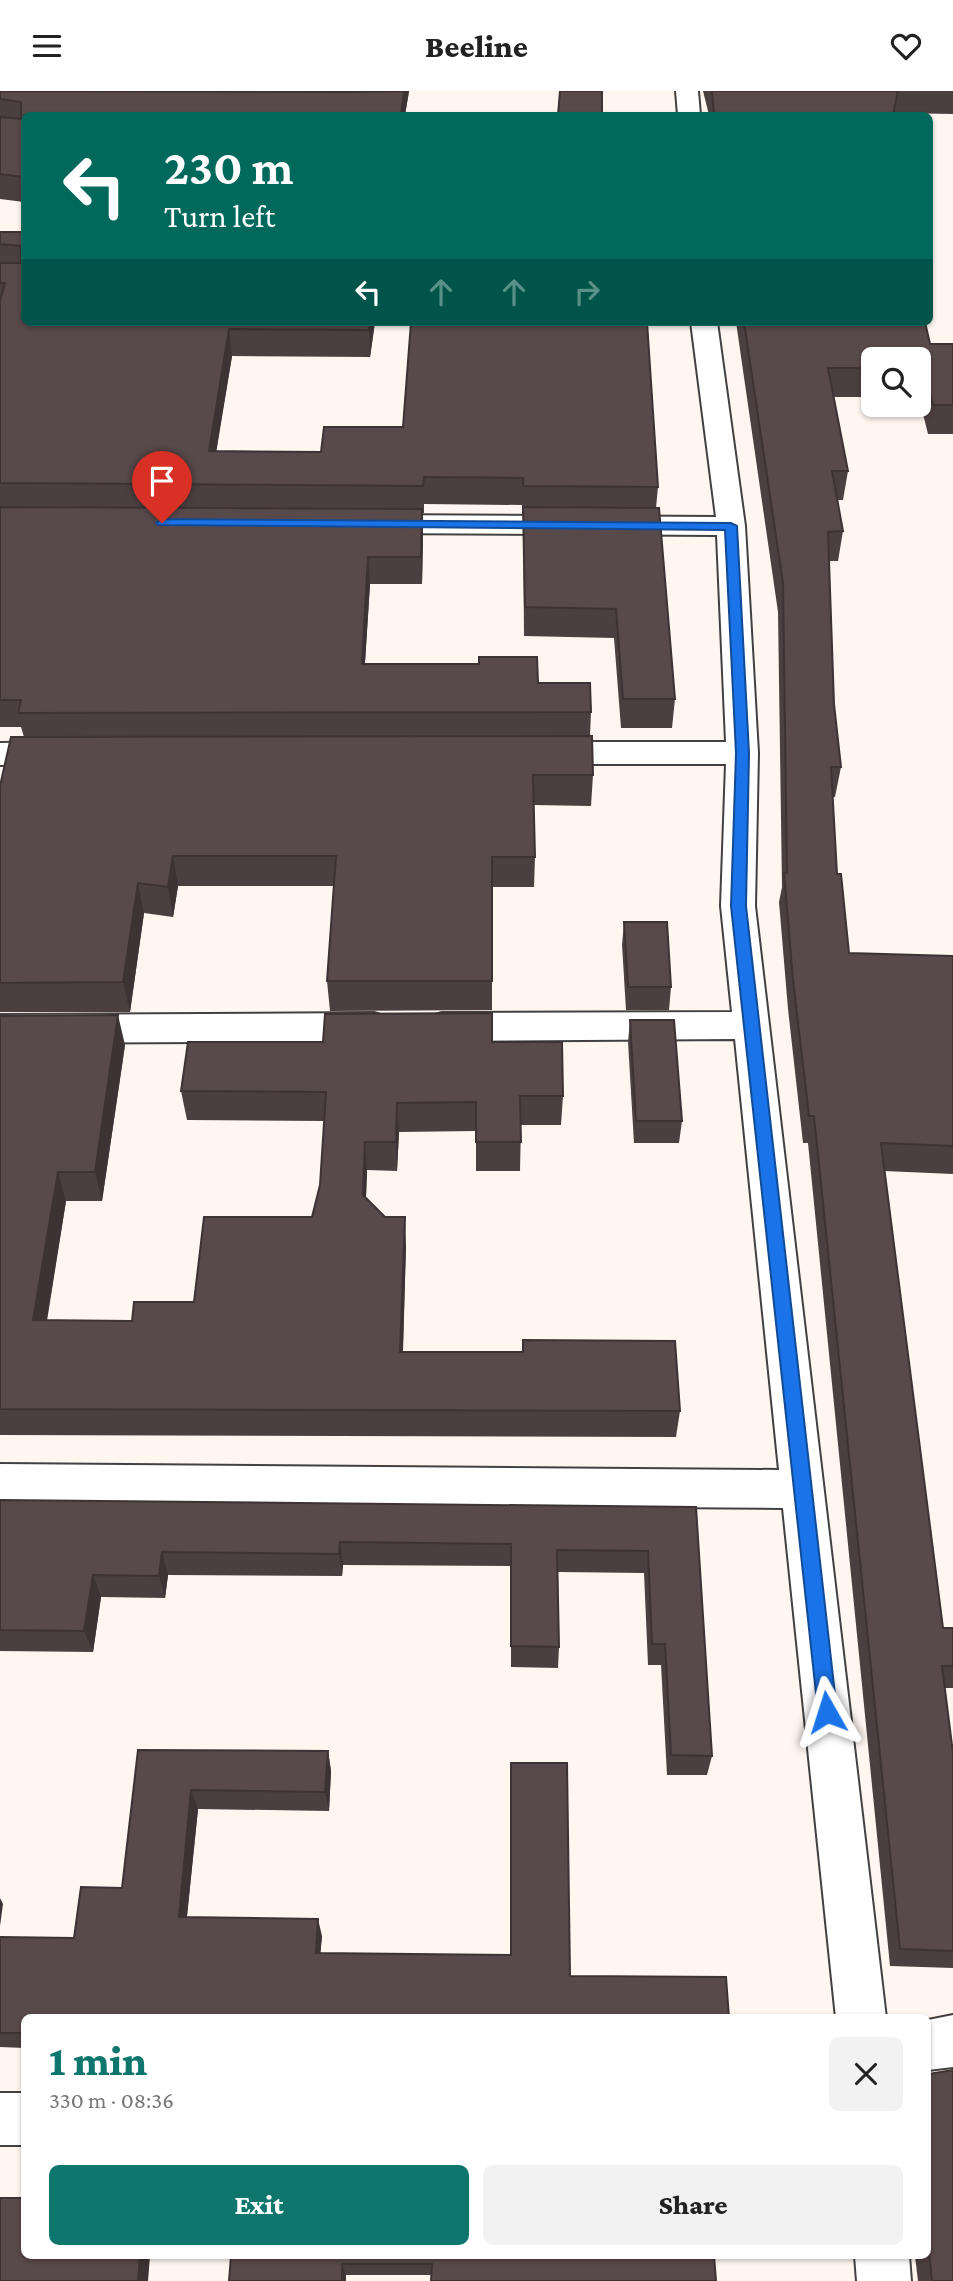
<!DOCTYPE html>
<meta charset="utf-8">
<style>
body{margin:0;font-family:"Crimson Pro",serif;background:#f2f2f2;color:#222;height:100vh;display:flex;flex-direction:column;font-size:26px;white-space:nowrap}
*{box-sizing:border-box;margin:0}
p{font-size:23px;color:#767676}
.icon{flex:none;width:38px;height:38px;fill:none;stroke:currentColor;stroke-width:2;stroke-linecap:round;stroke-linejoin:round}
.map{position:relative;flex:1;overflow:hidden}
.panel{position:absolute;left:21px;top:1923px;width:910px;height:245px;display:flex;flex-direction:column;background:#fff;border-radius:10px;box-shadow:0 2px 5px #0004}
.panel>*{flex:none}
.banner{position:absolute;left:21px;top:21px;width:912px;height:214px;border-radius:10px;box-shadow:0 2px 5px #0004;background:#00695c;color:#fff;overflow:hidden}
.buttons{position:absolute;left:861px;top:256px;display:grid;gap:14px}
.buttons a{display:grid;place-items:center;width:70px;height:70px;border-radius:10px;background:#fff;box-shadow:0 2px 5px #0004;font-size:35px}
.pin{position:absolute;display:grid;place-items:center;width:60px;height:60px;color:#fff;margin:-72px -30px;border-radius:50% 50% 50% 0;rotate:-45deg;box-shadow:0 0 7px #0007}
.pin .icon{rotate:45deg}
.me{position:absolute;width:77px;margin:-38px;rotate:354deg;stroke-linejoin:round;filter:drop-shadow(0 0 5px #0008)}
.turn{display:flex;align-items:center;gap:24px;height:147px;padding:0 28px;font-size:32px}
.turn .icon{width:91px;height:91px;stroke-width:2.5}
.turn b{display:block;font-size:49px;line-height:60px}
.lanes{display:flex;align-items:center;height:66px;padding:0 28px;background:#0003;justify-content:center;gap:35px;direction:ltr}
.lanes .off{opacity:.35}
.round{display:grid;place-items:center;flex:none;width:74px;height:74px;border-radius:10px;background:#f2f2f2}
.headline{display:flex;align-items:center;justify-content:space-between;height:119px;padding:0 28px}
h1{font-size:42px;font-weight:800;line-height:52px;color:#0f766e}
.action{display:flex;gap:14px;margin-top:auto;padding:14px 28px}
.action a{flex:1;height:80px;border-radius:10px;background:#0f766e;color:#fff;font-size:28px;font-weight:800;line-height:80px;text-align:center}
.action a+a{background:#f2f2f2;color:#222}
header{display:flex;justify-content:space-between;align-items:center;height:91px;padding:0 28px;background:#fff;font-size:32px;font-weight:800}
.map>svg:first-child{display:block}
</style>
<header><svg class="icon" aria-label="menu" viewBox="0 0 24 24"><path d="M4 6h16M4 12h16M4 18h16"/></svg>Beeline<svg class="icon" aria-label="heart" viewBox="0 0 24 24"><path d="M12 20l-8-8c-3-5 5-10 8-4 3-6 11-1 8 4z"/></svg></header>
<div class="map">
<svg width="953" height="2190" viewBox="0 0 953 2190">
<rect width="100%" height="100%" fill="#fff6f0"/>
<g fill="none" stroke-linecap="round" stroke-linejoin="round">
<g stroke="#414141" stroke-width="4">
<g id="minor">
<polygon points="676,0 698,0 700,24 678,24"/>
<polygon points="691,231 717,231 745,435 758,662 755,815 886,1927 836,1927 783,1417 0,1411 0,1373 779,1379 735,948 442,950 429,946 424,936 429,926 442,922 732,921 721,815 726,673 541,673 530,670 525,662 530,654 541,651 726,651 717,444 370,442 360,439 356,433 360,427 370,424 716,426"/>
<polygon points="61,651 72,654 77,662 72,670 61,673 0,674 0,652"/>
<polygon points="374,922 387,926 392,936 387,946 374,950 0,952 0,924"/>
<polygon points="953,1924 953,1976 928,1979 928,1929"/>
<rect x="0" y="2002" width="24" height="52"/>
<polygon points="855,2165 909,2165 911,2190 857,2190"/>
</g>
</g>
<use href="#minor" fill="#fff" fill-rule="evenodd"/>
</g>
<g fill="#4c3f40">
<polygon points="0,0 350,1 409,0 405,24 24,24 24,111 0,108"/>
<polygon points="703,0 953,0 953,23 894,22 894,24 709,24"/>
<polygon points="0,141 24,141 24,231 375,231 370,266 232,265 216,360 658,396 656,417 675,608 672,637 621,637 614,547 524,545 523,422 522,422 522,414 424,413 424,422 423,422 423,445 422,493 370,493 365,573 538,592 591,621 590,645 593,684 591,715 533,714 535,766 534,796 492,796 492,919 330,920 327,890 334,795 178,795 173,826 144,822 130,921 0,921 0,695 24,646 21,636 0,636"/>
<polygon points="736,231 925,231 930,253 953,253 953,343 928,343 919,307 919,268 873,268 873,306 833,306 848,380 843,409 837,409 843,440 838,470 829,470 834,613 841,676 835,706 833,706 837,783 849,862 953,865 953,1083 884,1080 943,1537 953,1537 953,1597 945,1597 953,1662 953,1877 890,1875 808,1052 803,1052 788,918 779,811 782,796 778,521"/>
<polygon points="624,831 671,896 669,919 626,919 622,854"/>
<polygon points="0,925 125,954 102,1110 66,1110 47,1230 132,1230 194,1211 312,1126 320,1094 324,1030 187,1029 181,1000 492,951 563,1005 561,1034 521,1034 520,1080 476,1080 476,1040 399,1041 397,1080 367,1079 366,1107 406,1154 403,1261 523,1261 523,1249 680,1320 676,1346 0,1344"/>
<polygon points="630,929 682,1030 679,1052 634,1052 628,951"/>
<polygon points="0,1409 696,1416 712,1665 707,1684 667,1684 661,1574 648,1574 644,1482 558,1481 559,1556 558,1577 511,1576 511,1475 343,1474 342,1485 168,1484 165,1507 101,1506 93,1561 0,1560"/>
<polygon points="138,1659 328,1660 331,1680 329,1720 198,1718 187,1826 322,1845 320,1862 511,1864 511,1672 570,1885 24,1927 24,1957 0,1956 0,1846 74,1847 122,1797"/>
<polygon points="928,1983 953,2190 918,2190 915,2165 928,2165"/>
<polygon points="231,2165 714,2165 432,2184 346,2184"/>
</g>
<g fill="#3e3334">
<polygon points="404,0 409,0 405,24 401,24"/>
<polygon points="370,231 375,231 370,266 369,239"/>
<polygon points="229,238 232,265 212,387 209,360"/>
<polygon points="422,418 423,445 422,493 421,466"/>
<polygon points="368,466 370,493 363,600 362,573"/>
<polygon points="173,765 178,795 173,826 168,796"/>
<polygon points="138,792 144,822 130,921 123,891"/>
<polygon points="118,924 125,954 102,1110 95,1081"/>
<polygon points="397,1012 399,1041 397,1080 396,1051"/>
<polygon points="365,1051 367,1079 365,1132 363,1104"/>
<polygon points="58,1081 66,1110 42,1257 33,1229"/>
<polygon points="405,1126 406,1154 402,1287 400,1261"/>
<polygon points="340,1451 343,1474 342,1485 339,1463"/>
<polygon points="162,1461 168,1484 165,1507 159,1485"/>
<polygon points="93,1484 101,1506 93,1561 84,1540"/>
<polygon points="328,1660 331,1680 329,1720 325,1701"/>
<polygon points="191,1699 198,1718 185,1843 179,1826"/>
<polygon points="0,1807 3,1813 0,1835"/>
<polygon points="318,1828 322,1845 319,1879 316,1862"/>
<polygon points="140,2165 150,2165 148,2190 138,2190"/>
<polygon points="342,2173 346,2184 346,2190 342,2190"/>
</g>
<g fill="#58494a" stroke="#3e3334" stroke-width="2">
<polygon points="0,0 350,1 404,0 401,24 24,24 24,86 0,83 0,26 21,28 21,11 0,8"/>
<polygon points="560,0 602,0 602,24 558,24"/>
<polygon points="712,0 898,0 893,24 714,24"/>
<polygon points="472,23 528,24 472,24"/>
<polygon points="0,141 24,141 24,231 370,231 369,239 229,238 209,360 321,361 324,336 403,336 411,231 647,231 658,396 523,395 523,387 424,386 423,395 0,392 0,210 5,192 0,192 0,172 21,172 21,155 0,153"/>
<polygon points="744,231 925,231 930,253 953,253 953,314 933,314 924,277 919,277 919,268 873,268 873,277 828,277 848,380 832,380 843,440 828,441 834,613 841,676 831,676 837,783 841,783 849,862 953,865 953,1055 881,1052 943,1537 953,1537 953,1575 942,1575 953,1662 953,1860 900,1858 814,1025 809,1025 793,889 784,782 787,782 783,492"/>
<polygon points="0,416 422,418 421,466 368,466 362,573 479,573 479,566 537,566 538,592 590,592 591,621 18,622 21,609 0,609"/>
<polygon points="523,416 659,417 675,608 623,608 616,518 525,516"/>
<polygon points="592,645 593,684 533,684 535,766 492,766 492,890 327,890 336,765 173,765 168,796 138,792 123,891 0,892 0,695 11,646"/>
<polygon points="624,831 667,831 671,896 628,896"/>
<polygon points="492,922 492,951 562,951 563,1005 520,1005 521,1051 476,1051 476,1011 397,1012 396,1051 365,1051 363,1104 385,1126 405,1126 400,1261 523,1261 523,1249 675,1250 680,1320 0,1318 0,925 118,924 95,1081 58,1081 33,1229 132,1230 134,1211 194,1211 204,1126 312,1126 320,1094 326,1001 181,1000 188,951 323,951 325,923"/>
<polygon points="630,929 674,929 682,1030 636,1030"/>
<polygon points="0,1409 696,1416 712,1665 671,1664 665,1553 652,1553 648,1460 557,1459 559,1556 511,1555 511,1453 340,1451 339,1463 162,1461 159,1485 93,1484 84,1540 0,1539"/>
<polygon points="138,1659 328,1660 325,1701 191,1699 179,1826 318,1828 316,1862 511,1864 511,1672 567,1672 570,1885 726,1886 729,1927 24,1927 24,1942 0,1942 0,1846 74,1847 81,1796 122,1797"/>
<polygon points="953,1979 953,2190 932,2190 928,2150 928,1983"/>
<polygon points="0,2107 24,2107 24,2165 140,2165 138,2190 0,2190"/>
<polygon points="231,2165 714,2165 716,2190 431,2190 432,2173 342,2173 342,2190 229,2190"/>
</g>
<polygon fill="#1a73e8" stroke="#114b97" stroke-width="2" points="162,428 731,432 737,435 749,662 746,815 837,1621 834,1627 827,1630 820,1627 818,1621 731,815 736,662 725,439 158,434 156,432"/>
</svg>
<div class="buttons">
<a><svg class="icon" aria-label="search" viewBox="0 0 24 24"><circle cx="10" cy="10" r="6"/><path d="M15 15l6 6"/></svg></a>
</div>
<div class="pin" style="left:162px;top:432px;background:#d93025"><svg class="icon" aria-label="arrive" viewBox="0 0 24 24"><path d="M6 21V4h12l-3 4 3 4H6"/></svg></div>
<svg class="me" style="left:827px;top:1621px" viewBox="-20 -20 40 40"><path d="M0-17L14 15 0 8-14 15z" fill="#1a73e8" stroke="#fff" stroke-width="4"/></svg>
<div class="banner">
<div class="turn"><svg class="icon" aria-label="left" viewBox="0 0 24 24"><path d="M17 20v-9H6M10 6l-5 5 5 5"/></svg><div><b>230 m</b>Turn left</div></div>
<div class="lanes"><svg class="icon" aria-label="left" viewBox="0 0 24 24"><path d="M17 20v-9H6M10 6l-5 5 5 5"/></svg><svg class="icon off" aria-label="ahead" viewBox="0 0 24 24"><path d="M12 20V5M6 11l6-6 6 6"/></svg><svg class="icon off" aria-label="ahead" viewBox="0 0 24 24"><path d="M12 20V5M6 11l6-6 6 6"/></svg><svg class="icon off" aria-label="right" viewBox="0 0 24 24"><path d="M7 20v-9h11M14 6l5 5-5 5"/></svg></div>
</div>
<section class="panel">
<div class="headline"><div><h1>1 min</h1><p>330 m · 08:36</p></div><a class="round"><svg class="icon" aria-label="close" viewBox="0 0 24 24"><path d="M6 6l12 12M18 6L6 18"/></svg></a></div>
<div class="action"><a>Exit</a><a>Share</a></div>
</section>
</div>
